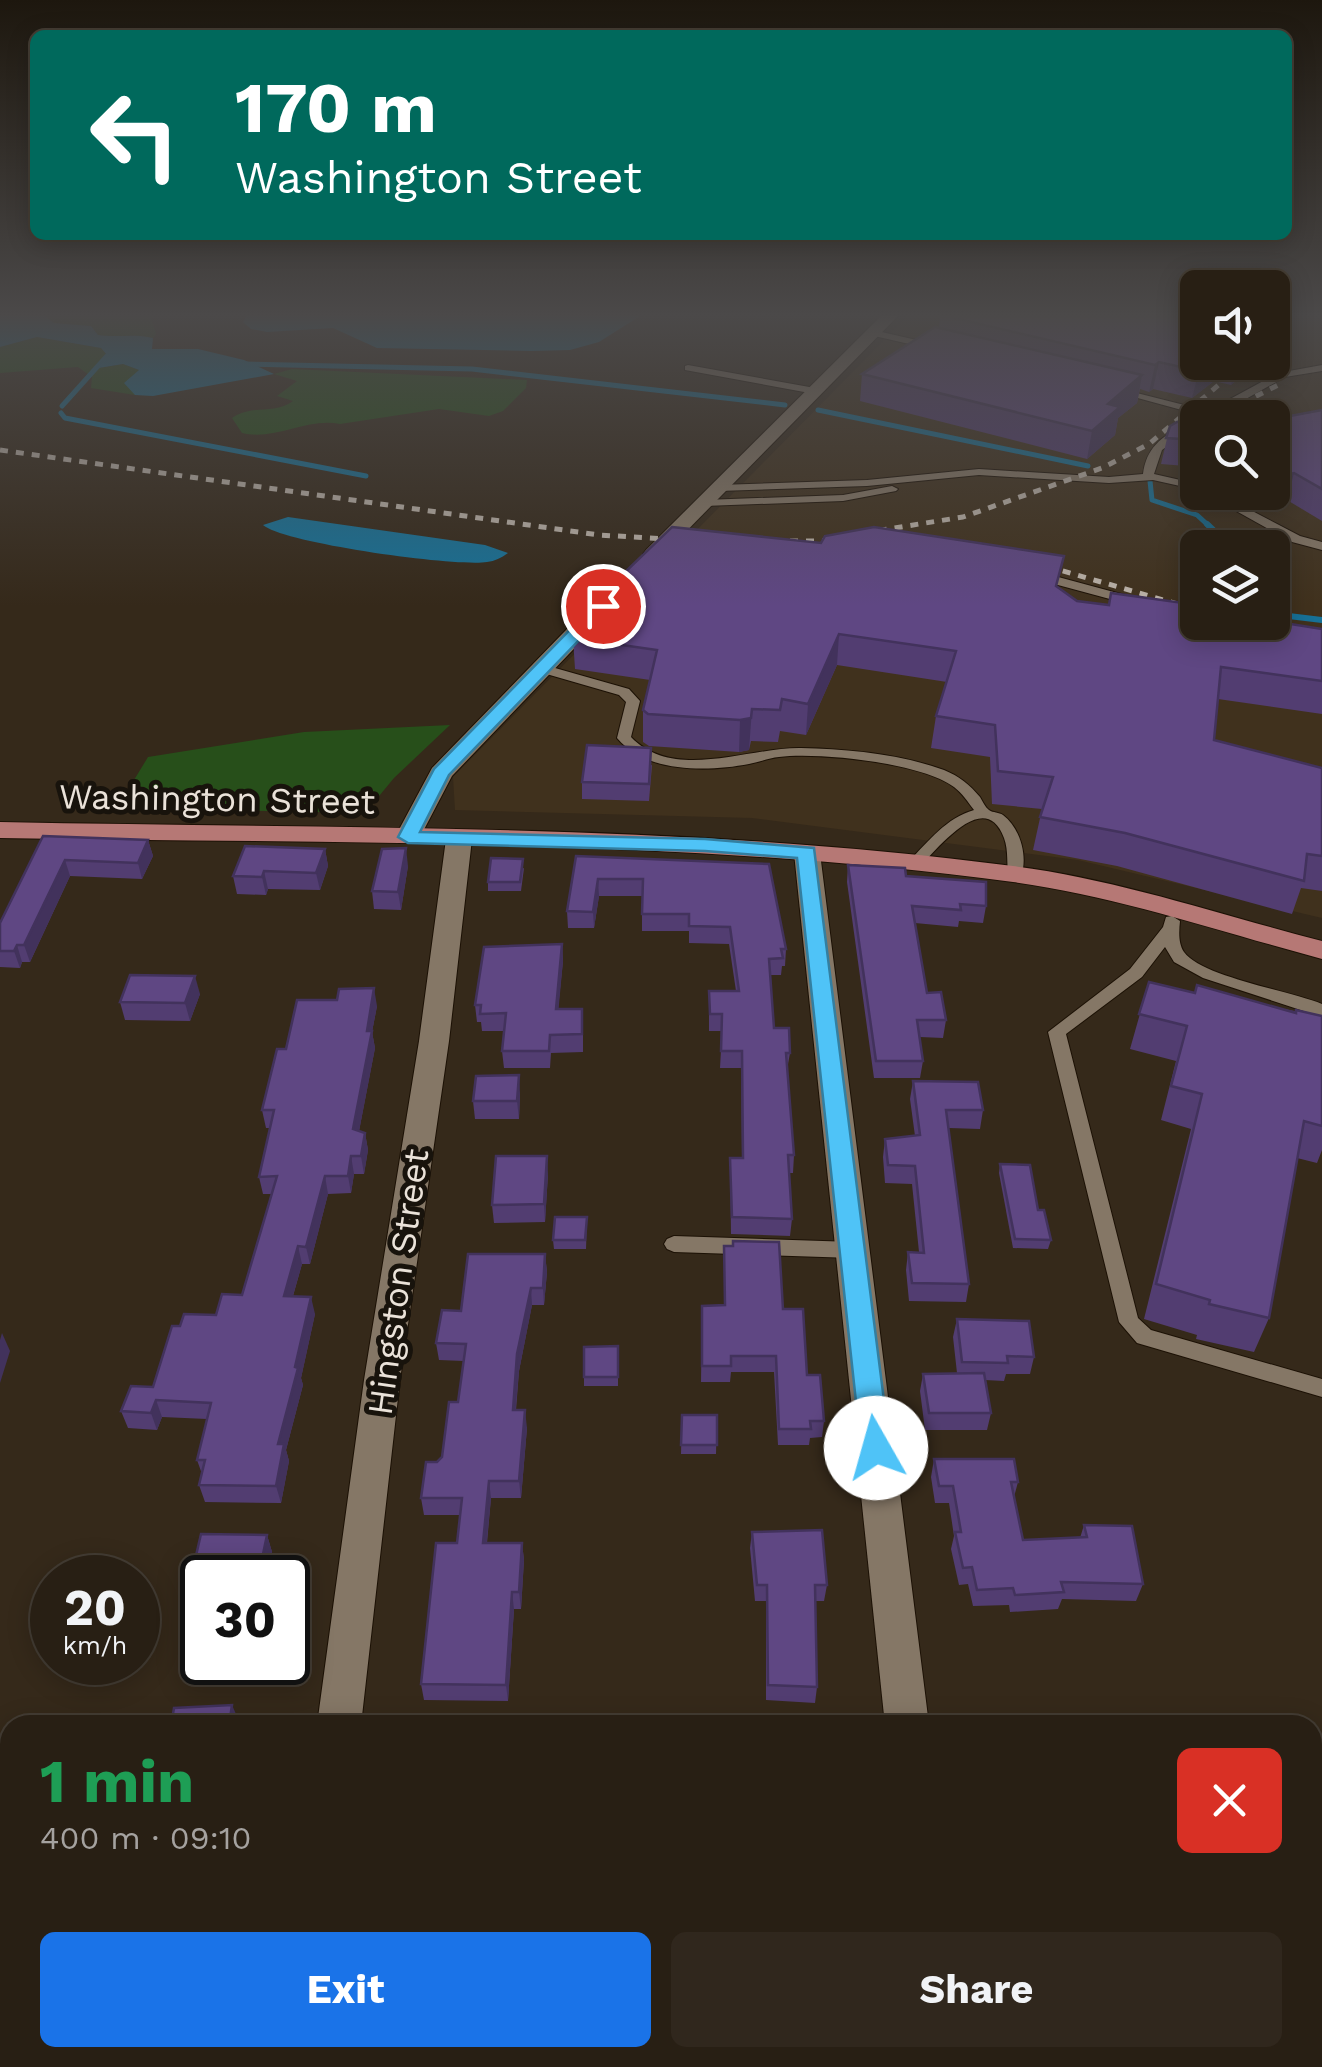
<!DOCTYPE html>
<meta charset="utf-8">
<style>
body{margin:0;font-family:"Work Sans",sans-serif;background:#30271d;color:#f1f3f6;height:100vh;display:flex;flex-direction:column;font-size:38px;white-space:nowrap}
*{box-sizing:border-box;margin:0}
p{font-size:32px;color:#a5a2a0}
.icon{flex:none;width:55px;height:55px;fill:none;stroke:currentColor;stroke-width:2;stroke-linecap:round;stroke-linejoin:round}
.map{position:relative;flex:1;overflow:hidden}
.drawer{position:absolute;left:0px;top:1715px;width:1322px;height:352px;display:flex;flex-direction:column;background:#281f14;border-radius:30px 30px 0 0;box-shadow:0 5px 25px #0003,0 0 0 2px #443d34}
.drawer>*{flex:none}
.banner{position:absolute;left:30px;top:30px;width:1262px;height:210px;border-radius:15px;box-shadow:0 5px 25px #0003,0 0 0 2px #443d34;background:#00695c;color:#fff;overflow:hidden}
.buttons{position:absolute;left:1180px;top:270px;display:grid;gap:20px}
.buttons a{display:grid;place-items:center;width:110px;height:110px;border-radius:15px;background:#281f14;box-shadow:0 5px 25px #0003,0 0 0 2px #443d34;font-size:50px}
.speed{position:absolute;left:30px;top:1555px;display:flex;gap:20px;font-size:50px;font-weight:700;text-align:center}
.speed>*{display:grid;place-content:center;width:130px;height:130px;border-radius:50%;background:#281f14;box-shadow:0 5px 25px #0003,0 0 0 2px #443d34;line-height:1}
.speed small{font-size:25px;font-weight:400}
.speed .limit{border:5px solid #111;border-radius:15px;background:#fff;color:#111}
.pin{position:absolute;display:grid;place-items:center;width:85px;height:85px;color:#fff;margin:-42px;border:5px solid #fff;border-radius:50%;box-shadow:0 2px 10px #0007}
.me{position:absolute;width:110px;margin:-55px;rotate:353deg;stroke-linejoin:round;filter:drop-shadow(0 0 8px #0008)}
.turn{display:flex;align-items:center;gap:35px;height:210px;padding:0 40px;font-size:45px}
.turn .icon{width:130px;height:130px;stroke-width:2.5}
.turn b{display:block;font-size:70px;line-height:85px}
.round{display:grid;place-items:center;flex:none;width:105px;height:105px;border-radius:15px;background:#30271d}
.head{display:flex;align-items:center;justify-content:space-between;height:170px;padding:0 40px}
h1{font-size:60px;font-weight:700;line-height:75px;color:#1e9e55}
.primary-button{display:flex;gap:20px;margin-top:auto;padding:20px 40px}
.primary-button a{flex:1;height:115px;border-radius:15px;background:#1a73e8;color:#fff;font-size:40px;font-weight:700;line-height:115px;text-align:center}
.primary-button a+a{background:#30271d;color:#f1f3f6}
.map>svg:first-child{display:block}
</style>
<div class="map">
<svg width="1322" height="2067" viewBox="0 0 1322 2067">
<rect width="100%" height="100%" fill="#35291a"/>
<path fill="#40311d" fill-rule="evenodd" d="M908,316H1197L1198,362H1272L1273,316L1322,317V918L1078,860L752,818L455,810L453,777ZM1198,418H1272V492H1198ZM1198,548H1272V622H1198Z"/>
<g fill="#274f1a">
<path d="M45,316H151L156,334L153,338C135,333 117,338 98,335L91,326L54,323Z"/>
<polygon points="37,337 101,348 107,355 100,368 123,364 139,370 134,378 135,395 91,388 92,377 78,367 0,373 0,347"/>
<path d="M292,369L527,380L526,388L503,411L489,416L439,409L340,424C308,417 275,441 242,433L232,418C253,404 274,415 293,401L277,396L297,381L274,374Z"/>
<polygon points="450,725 394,778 365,813 117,808 148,757 304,732"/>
<polygon points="1021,2058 1276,2058 1279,2067 1014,2067"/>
</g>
<g fill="#177197">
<path d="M0,316H45L54,323L91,326L98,335C117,338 135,333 153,338L152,349H198L244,360L274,374L153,396L135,395L124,383L139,370L123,364L99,368L107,355L101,348L37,337L0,347Z"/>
<polygon points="246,316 640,316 599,342 570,350 532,351 377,348 333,328 267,332 251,329 243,322"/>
<path d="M288,517L485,545L508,553C501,558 495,561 487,562C455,567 283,543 263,525Z"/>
</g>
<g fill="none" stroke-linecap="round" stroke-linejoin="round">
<g stroke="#177197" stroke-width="5">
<polyline points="245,364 472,369 785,405"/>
<polyline points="62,406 107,356"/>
<polyline points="818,410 1088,466"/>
<polyline points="61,413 65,418 366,476"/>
<polyline points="1150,481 1152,500 1197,515 1209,526"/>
</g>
<g stroke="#177197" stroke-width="6">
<polyline points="1207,524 1232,548"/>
<polyline points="1272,614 1322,620"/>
</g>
<g stroke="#1c1105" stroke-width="2">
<g id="service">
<polygon points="873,330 934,344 936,346 931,349 870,335 870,331"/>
<polygon points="688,365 815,388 820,391 815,394 685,370 685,366"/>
<polygon points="1322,365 1322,371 1285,377 1212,418 1198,418 1200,415 1112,391 1117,388 1208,411 1278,373"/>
<path d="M1184,426L1189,429L1188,431L1162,450L1154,474L1198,484V490L1153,480L1109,483L979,475L867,486L719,491L713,488L719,485L867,480L979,469L1109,477L1143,474C1146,449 1161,436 1184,426Z"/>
<polygon points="892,486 898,489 896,491 843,501 704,506 698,503 704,500 843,495"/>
<polygon points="1202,492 1216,492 1300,536 1322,542 1322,550 1292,542"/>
<polygon points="1036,571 1136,598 1138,601 1132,605 1032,578 1032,572"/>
<path d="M541,664L629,689L640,701L631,737C674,782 749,747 801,748C848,749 900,754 944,770C959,776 970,785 980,797C983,802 985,807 989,810C993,813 999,812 1003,815C1021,829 1028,857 1021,877H1009C1006,865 1009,851 1004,838C985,787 938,849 919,867H909L906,864L909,861C929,841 946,818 974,810C968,802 962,793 954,787C922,763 819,752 779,757C769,758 759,762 749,764C707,772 646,773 617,738L626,702L619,695L536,671L534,668Z"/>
<path d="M1172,916L1180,921C1179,931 1178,943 1184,952C1202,977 1291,991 1322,1004V1017L1203,978L1174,962L1165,947L1142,977L1066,1034L1138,1318L1151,1330L1322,1379V1397L1137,1343L1119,1322L1048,1032L1130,969L1163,927L1166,917Z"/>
<polygon points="674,1236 853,1242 860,1244 863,1250 860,1256 853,1258 674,1252 667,1249 664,1244 667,1239"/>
</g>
</g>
<g stroke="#1c1105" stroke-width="2">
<g id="minor">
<polygon points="459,831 472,839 449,1041 400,1380 361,1725 317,1725 364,1380 419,1041 446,839"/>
<polygon points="807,845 820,853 929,1725 885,1725 794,853"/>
<polygon points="273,2058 323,2058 322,2067 272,2067"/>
</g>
</g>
<g stroke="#1c1105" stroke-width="2">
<g id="tertiary">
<polygon points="881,316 898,316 660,558 646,558 643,554 646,550"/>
<polygon points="607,595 615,596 618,601 615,606 452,776 417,843 399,843 395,837 432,768 599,596"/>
</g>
</g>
<g stroke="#1c1105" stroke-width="2">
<path id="primary" d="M0,822C337,829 678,822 1013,866C1117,879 1221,915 1322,941V959C1221,932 1117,896 1013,882C679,837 337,844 0,838Z"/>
</g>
<use href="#service" fill="#857766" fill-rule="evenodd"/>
<use href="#minor" fill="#857766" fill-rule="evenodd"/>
<use href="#tertiary" fill="#857766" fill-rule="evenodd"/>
<use href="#primary" fill="#b67875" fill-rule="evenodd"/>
<g stroke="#bcb3a9" stroke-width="5" stroke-dasharray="8 8" stroke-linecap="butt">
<polyline points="1213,418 1282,383"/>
<polyline points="0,450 599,535 684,540"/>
<polyline points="863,533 963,517 1102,468 1149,444 1221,383"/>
<polyline points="774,541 849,541"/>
<polyline points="1032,562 1198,610"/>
</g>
</g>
<g fill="#523d71">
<polygon points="940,316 1198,316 1198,362 1259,362 1231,385 1214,381 1192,398 1153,389 1149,392 1140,389 1137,403 1118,418 1115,435 1087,459 860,401 862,374 939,327"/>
<polygon points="1261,404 1285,417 1322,410 1322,521 1287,500 1269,504 1250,492 1272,492 1272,418 1198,418 1198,467 1161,464 1170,426 1177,422"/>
<polygon points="1058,587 1077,601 1198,622 1322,629 1322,714 1218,699 1214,740 1322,768 1322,891 1301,888 1292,914 1117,866 1033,850 1042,809 992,804 990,757 931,748 936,716 947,682 837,665 806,735 780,731 778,742 751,741 749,750 739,752 649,746 643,742 643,710 650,680 575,669 573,638"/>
<polygon points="652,765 649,801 582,799 582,782"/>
<polygon points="43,836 148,840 153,856 142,879 70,876 30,962 22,962 20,968 0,967 0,923"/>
<polygon points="325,849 328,866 320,890 268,889 266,895 237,894 233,876"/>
<polygon points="576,856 769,864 786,949 785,966 782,966 781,975 770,975 774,1028 790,1053 787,1070 794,1155 793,1173 789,1173 792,1219 790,1236 731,1234 730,1158 742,1158 741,1068 720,1068 722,1031 709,1031 709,991 736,991 729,944 689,943 689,931 642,931 642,896 599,896 594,928 568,928 567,911"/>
<polygon points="848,865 986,906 983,923 959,921 958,927 915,923 927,993 946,1020 943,1038 920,1037 923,1061 920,1078 874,1078 847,882"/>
<polygon points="408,866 401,910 374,909 372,891"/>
<polygon points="524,868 521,891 488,891 488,882"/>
<polygon points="562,944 563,961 558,1009 583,1026 583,1052 551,1053 550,1068 504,1068 502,1051 504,1031 482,1031 481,1022 477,1022 475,1005"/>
<polygon points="1149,982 1195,993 1322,1016 1322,1150 1317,1163 1297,1158 1269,1318 1254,1352 1196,1339 1197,1335 1144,1319 1191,1129 1161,1120 1176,1061 1130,1049"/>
<polygon points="200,994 190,1021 125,1020 120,1002"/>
<polygon points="377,1006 372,1032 375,1048 359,1131 365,1133 368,1150 364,1174 354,1174 351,1193 328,1194 310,1264 302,1264 293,1296 315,1314 301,1378 303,1385 286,1450 289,1461 281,1503 205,1502 199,1485 202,1474 197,1460 207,1419 162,1417 157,1430 128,1428 121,1411 153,1387 180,1326 216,1315 242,1295 272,1194 263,1194 259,1177 270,1128 266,1128 262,1110 286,1049"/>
<polygon points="913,1081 983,1110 980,1129 949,1128 969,1284 966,1302 909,1301 906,1270 908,1252 919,1252 912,1184 885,1183 883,1157 885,1139 915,1136 910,1099"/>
<polygon points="520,1093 519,1119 475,1119 473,1101"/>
<polygon points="1000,1164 1038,1210 1051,1240 1048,1249 1013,1248 999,1173"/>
<polygon points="548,1174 545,1222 494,1223 492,1205"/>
<polygon points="587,1217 586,1249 554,1249 553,1240"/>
<polygon points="724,1246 783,1309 824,1421 822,1437 810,1438 809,1445 778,1445 774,1372 731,1372 730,1382 701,1382 702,1306 724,1305"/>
<polygon points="545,1254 547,1272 544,1305 532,1305 519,1371 516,1410 527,1428 521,1498 491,1498 487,1543 522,1543 524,1560 521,1609 514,1609 508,1701 424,1700 421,1684 457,1543 460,1515 424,1515 421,1498 437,1462 442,1457 458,1402 464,1361 439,1360 436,1343 461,1311"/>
<polygon points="957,1319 1034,1357 1030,1374 1006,1374 1004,1381 985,1380 991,1413 987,1430 925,1430 920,1391 923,1374 957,1373 953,1337"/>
<polygon points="618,1346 618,1386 584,1386 584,1377"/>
<polygon points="682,1415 717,1415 716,1454 681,1454"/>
<polygon points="934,1459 1018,1482 1014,1497 1023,1540 1080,1538 1084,1525 1143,1584 1136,1601 1062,1599 1058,1609 1010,1612 1009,1605 973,1606 968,1584 959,1585 951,1549 954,1536 949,1503 935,1503 931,1477"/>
<polygon points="752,1532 827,1585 824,1601 815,1601 817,1687 815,1703 766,1700 766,1601 755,1601 750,1548"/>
<polygon points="267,1535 272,1552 267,1578 202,1578 202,1594 198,1594 191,1577"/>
<polygon points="10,1781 10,1862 0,1862 0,1813"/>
</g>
<g fill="#42325c">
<polygon points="1290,316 1293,316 1287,340 1272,351 1272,330"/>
<polygon points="1159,362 1153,389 1149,392 1155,365"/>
<polygon points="1210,362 1219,362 1214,381 1192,398 1199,371"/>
<polygon points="1236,362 1259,362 1231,385"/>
<polygon points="1142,375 1137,403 1118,418 1115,435 1087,459 1092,431 1108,404"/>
<polygon points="1294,473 1287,500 1269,504 1277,477"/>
<polygon points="839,634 837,665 806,735 808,704"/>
<polygon points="752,709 749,750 739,752 740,720"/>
<polygon points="148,840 153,856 142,879 138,863"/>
<polygon points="406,848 408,866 401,910 398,892"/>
<polygon points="325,849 328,866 320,890 316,873"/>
<polygon points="65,860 70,876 30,962 24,945"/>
<polygon points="264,871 268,889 266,895 262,877"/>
<polygon points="598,879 599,896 594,928 593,912"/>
<polygon points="562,944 563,961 557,1026 556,1009"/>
<polygon points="17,945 22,962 20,968 14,951"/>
<polygon points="195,976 200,994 190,1021 185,1003"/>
<polygon points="374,988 377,1006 372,1032 375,1048 356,1147 353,1129"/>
<polygon points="519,1075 520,1093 519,1119 517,1101"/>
<polygon points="365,1133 368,1150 364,1174 361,1156"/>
<polygon points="351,1156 354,1174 351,1193 348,1176"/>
<polygon points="547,1156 548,1174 545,1222 544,1204"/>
<polygon points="325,1176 328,1194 310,1264 306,1247"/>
<polygon points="298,1246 302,1264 288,1313 284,1296"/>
<polygon points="545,1254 547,1272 544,1305 543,1288"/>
<polygon points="531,1288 532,1305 519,1371 514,1428 513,1410 517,1354"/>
<polygon points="311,1297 315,1314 301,1378 303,1385 286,1450 289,1461 281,1503 276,1486 278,1444"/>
<polygon points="2,1333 10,1351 0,1383 0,1340"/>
<polygon points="156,1400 162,1417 157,1430 151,1413"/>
<polygon points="525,1410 527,1428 521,1498 519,1481"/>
<polygon points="489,1481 491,1498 485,1560 483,1543"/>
<polygon points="267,1535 272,1552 267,1578 258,1578"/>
<polygon points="522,1543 524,1560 521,1609 519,1592"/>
<polygon points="512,1592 514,1609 508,1701 506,1685"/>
<polygon points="232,1705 239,1721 238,1725 229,1725"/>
</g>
<g fill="#5f4783" stroke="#42325c" stroke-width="2.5">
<polygon points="1198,316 1198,362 1210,362 1199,371 1159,362 1155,365 950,317"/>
<polygon points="1272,316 1290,316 1272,330"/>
<polygon points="935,327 1142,375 1108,404 1120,407 1092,431 862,374"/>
<polygon points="1261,404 1285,417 1322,410 1322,489 1294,473 1277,477 1272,474 1272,418 1198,418 1198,440 1166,438 1170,426 1177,422"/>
<polygon points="672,527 821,543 825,536 874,527 1064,556 1056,586 1077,601 1109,605 1111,593 1198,605 1198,622 1272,621 1322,629 1322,681 1221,667 1214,740 1322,768 1322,856 1307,854 1304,881 1125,833 1040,817 1053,777 998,771 995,725 936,716 956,651 839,634 808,704 782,699 780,710 752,709 751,718 740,720 648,714 643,710 657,650 573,638 598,598"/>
<polygon points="587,745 651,748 649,784 582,782"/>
<polygon points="43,836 148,840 138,863 65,860 24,945 17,945 14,951 0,951 0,923"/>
<polygon points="245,846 325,849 316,873 264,871 262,877 233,876"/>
<polygon points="406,848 398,892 372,891 382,849"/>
<polygon points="576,856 769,864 786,949 781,949 783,958 769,959 774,1028 789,1028 790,1053 786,1053 794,1155 788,1155 792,1219 732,1217 730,1158 743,1158 742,1051 721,1051 722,1014 710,1014 709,991 739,991 730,927 689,926 689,914 642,914 643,879 598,879 593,912 567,911"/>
<polygon points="491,858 523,859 520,882 488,882"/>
<polygon points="848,865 905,868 906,876 986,882 986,906 960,904 961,910 912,906 927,993 941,992 946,1020 917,1020 923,1061 876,1061"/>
<polygon points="562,944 556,1009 582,1009 582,1034 550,1035 549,1051 502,1051 506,1013 480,1014 481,1005 475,1005 484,947"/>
<polygon points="130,975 195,976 185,1003 120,1002"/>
<polygon points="1149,982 1195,993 1197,985 1296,1013 1296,1010 1322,1016 1322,1126 1304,1121 1269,1318 1209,1304 1210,1300 1156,1284 1202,1094 1171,1086 1187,1026 1139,1014"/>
<polygon points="374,988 367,1031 372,1031 353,1129 365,1133 361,1156 351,1156 348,1176 325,1176 306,1247 298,1246 284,1296 311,1297 295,1367 298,1368 278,1444 284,1444 276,1486 199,1485 205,1460 197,1460 211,1403 156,1400 151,1413 121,1411 131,1386 153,1387 172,1326 180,1326 184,1314 216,1315 222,1294 242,1295 277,1176 259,1177 274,1110 262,1110 277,1049 286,1049 297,1000 337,1000 339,989"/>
<polygon points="519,1075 517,1101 473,1101 476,1076"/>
<polygon points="913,1081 978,1082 983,1110 946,1110 969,1284 912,1283 908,1252 924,1253 915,1166 888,1165 885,1139 920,1135"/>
<polygon points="496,1156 547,1156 544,1204 492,1205"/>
<polygon points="1000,1164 1030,1165 1038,1210 1044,1210 1051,1240 1015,1239"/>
<polygon points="555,1217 587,1217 585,1240 553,1240"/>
<polygon points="733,1241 779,1242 783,1309 803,1309 807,1375 820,1375 824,1421 810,1421 811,1429 779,1429 776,1356 731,1356 731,1366 702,1366 702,1306 725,1305 724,1246 733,1246"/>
<polygon points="468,1254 545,1254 543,1288 531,1288 517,1354 513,1410 525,1410 519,1481 489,1481 483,1543 522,1543 519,1592 512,1592 506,1685 421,1684 436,1543 457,1543 462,1498 421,1498 426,1462 437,1462 442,1457 449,1402 458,1402 466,1344 436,1343 442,1310 461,1311"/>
<polygon points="957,1319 1029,1321 1034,1357 1007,1356 1008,1363 962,1362"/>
<polygon points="618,1346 618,1377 584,1377 584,1347"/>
<polygon points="984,1373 991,1413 929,1413 923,1374"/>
<polygon points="682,1415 717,1415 717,1445 681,1445"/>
<polygon points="934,1459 1014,1459 1018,1482 1011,1482 1023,1540 1087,1537 1084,1525 1132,1526 1143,1584 1061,1582 1064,1592 1015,1595 1013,1588 977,1590 972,1567 963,1568 955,1532 961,1532 953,1486 939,1486"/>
<polygon points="822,1530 827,1585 815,1585 817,1687 768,1685 767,1585 757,1585 752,1532"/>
<polygon points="201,1534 267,1535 258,1578 191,1577"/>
<polygon points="232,1705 229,1725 171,1725 174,1708"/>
<polygon points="1012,1717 1081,1719 1082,1725 1013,1725"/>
<polygon points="10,1781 10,1855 0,1854 0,1813"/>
</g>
<linearGradient id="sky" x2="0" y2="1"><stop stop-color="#1d170e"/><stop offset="0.52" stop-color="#4b4949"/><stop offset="1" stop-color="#4b4949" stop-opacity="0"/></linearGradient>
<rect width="1322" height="606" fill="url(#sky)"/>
<polygon fill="#4fc3f7" stroke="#337fa1" stroke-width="2.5" points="603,601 611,606 609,609 449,775 420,832 705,839 814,848 890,1448 886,1457 876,1461 865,1457 861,1448 797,858 705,851 408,843 398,837 434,769 597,602"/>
<g text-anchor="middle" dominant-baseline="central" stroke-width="10" stroke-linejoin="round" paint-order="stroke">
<g font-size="35" fill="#eae2d9" stroke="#18130c">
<text transform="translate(217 799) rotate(1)">Washington Street</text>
<text transform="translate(398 1282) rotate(-82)">Hingston Street</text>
</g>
</g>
</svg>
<div class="buttons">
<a><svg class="icon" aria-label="sound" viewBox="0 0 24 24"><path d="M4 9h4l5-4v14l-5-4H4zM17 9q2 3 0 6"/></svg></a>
<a><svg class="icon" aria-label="search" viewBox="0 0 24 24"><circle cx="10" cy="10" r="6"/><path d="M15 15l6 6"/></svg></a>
<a><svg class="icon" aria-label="layers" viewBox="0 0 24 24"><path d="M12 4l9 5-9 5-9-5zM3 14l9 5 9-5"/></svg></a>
</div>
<div class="speed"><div>20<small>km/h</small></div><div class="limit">30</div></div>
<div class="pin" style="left:603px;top:606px;background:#d93025"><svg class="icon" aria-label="arrive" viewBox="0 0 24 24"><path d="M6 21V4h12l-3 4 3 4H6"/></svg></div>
<svg class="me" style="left:876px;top:1448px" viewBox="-20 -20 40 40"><circle r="19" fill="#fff"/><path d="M0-13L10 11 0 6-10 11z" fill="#4fc3f7"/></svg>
<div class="banner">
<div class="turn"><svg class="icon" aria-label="left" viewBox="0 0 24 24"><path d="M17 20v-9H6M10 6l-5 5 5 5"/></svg><div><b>170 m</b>Washington Street</div></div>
</div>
<section class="drawer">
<div class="head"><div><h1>1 min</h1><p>400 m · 09:10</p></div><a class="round" style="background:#d93025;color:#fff"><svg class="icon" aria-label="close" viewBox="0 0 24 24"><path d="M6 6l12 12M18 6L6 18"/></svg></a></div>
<div class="primary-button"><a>Exit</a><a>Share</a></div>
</section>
</div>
